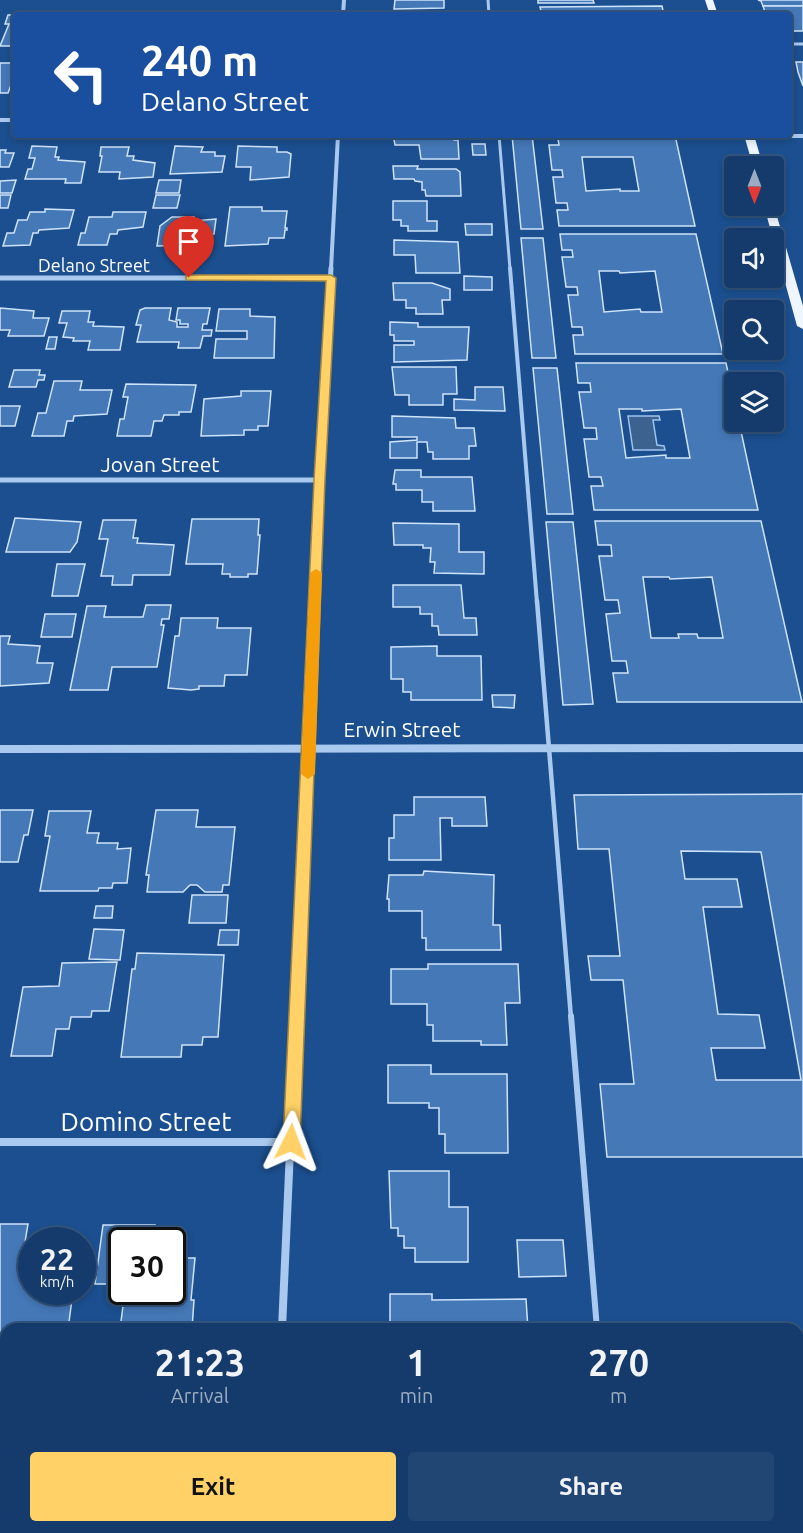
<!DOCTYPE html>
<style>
body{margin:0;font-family:Ubuntu,sans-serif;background:#214673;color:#f1f3f6;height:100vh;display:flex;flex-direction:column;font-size:22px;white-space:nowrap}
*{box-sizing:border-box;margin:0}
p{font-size:20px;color:#9dadc1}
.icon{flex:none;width:33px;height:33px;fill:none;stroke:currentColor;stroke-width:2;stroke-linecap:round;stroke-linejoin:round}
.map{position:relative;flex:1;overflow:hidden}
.sheet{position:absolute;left:0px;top:1323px;width:804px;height:210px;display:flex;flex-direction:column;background:#143b6b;border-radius:18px 18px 0 0;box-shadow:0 3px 9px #0003,0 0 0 2px #33557e}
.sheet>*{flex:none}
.guide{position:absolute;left:12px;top:12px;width:780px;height:126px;border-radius:6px;box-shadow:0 3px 9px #0003,0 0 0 2px #33557e;background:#1a4fa0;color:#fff;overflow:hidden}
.needle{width:39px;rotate:180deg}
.buttons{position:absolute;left:724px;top:156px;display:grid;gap:12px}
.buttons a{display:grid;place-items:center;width:60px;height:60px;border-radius:6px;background:#143b6b;box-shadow:0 3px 9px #0003,0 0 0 2px #33557e;font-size:30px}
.speed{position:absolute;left:18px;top:1227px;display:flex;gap:12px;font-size:30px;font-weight:700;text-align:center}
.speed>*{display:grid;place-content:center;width:78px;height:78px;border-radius:50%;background:#143b6b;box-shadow:0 3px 9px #0003,0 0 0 2px #33557e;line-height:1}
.speed small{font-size:15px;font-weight:400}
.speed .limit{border:3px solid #111;border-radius:9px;background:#fff;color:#111}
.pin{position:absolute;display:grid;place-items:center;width:51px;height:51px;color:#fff;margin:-62px -26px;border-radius:50% 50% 50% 0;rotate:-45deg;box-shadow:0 0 6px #0007}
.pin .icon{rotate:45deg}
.me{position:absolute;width:66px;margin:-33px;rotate:3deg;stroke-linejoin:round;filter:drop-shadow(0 0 4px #0008)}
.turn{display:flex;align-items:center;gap:21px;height:126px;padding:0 30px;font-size:27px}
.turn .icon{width:78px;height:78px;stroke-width:2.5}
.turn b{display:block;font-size:42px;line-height:51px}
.eta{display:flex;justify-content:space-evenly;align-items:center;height:102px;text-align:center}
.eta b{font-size:36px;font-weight:700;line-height:42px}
.action{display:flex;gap:12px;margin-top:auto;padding:12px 30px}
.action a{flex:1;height:69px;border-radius:6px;background:#ffd166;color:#111;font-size:24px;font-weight:700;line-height:69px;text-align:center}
.action a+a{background:#214673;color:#f1f3f6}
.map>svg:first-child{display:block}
</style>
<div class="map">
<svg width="803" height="1533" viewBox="0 0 803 1533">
<rect width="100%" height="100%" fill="#1b4f8f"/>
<polygon fill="#3c6290" stroke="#9cc4f0" stroke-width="1.5" points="628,416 659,416 660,420 653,420 657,445 664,446 665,450 633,450"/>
<g fill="#4478b7" stroke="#cfe3fa" stroke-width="1.5" fill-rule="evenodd">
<polygon points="444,0 444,8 394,9 395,0"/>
<polygon points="538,0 593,0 594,3 538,3"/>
<polygon points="758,0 803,0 803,6 763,6 761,1"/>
<polygon points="662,6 664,15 542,15 540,7"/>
<polygon points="763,6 803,6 803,31 789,31 789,15 766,15"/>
<rect x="455" y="11" width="21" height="4"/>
<polygon points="8,15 15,15 15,46 0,46 9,24 5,24"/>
<polygon points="796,62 803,62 803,86 798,72"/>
<polygon points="0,63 15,63 15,85 11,85 8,93 0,93"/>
<polygon points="393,135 454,135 454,140 458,140 459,159 421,159 419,145 395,145"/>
<polygon points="512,135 532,135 543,229 521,229"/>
<path d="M548,135H675L695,226H559L557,210H568L567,203H556L553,177H563L562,170H552L549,145H559L558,139H548ZM582,157H633L639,191H620V189L586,191Z"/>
<polygon points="472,144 485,144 486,155 473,155"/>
<polygon points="32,146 57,147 55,157 59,157 58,160 85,162 81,183 65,183 66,179 25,179 28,169 32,169 35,158 29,158"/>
<polygon points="175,146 203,147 201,152 215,152 215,156 225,156 222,172 170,174"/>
<polygon points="238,146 277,147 277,152 287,152 291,154 289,177 250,180 251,167 236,167"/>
<polygon points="101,147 129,147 127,156 134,156 133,160 155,163 153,177 119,179 120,172 99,172 102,156 100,156"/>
<polygon points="0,150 6,150 5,153 14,153 9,167 0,167"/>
<polygon points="393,166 418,166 417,169 456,169 460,172 461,196 426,196 425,190 422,190 422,182 415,181 414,179 394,179"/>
<polygon points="16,180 12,193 0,193 0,181"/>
<polygon points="159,180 181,180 179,193 156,193"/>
<polygon points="0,195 11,195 8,208 0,208"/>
<polygon points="156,195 180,195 177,208 153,208"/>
<polygon points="393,201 427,201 427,221 437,221 437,231 408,231 408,226 401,226 401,220 393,220"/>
<polygon points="230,207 262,207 262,211 287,211 285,228 287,228 287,230 285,230 284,238 269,238 268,244 225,246"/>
<polygon points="45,209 74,210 69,228 39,230 38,233 33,233 30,245 3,246 7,233 14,233 18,220 27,220 30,212 45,212"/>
<polygon points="113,212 146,212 143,227 118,230 117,234 110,234 107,245 78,245 81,233 85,233 89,217 112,217"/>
<polygon points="172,217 194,217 193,221 216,219 214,234 204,234 203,239 189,239 188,245 157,246 160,226"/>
<polygon points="465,224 492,224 492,235 466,235"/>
<path d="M560,234H696L723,354H575L573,335H583L582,327H572L568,295H578L577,287H566L562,257H573L572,250H562ZM599,271H619L620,273L655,271L662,312H641L640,309L604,312Z"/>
<polygon points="521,238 543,238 556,358 532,358"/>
<polygon points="394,240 458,242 460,273 416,273 415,255 394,255"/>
<polygon points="464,276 492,277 492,290 464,290"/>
<polygon points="393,283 432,283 450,289 450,300 442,300 443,314 416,314 416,308 406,308 406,300 394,300"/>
<polygon points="0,308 34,311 33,318 49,318 44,336 8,336 10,330 0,330"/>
<polygon points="145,308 171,308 169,320 177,322 177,327 188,327 188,324 180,324 180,320 176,320 178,308 210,308 207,324 203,324 202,330 212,330 211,336 203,336 200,348 178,348 179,342 137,342 141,325 136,325 140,310"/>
<polygon points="219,309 250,309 250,316 275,317 274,358 214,358 216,339 247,339 247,331 216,331"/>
<polygon points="62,311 90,311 88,322 94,322 93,326 124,327 120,350 88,350 90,341 73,341 74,338 63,337 67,323 59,323"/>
<polygon points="390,322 418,323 418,327 469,327 467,360 394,362 394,345 414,345 414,341 394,341 394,335 390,335"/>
<polygon points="49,337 57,337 55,349 46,349"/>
<path d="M576,363H726L735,405V422H739L758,510H594L591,486H603L601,477H589L584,439H597L596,428H584L579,392H591L590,383H578ZM619,409H642V411L681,409L690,458H666V455L626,458Z"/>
<polygon points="392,367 456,367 457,394 443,394 443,405 409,405 409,395 395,395"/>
<polygon points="533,368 557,368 573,514 547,514"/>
<polygon points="14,370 40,370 39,375 45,375 44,380 38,380 36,387 9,387"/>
<polygon points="54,381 82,381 80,390 112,390 107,414 74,416 73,421 67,421 64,436 32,436 38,413 46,413"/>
<polygon points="126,384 196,385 191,412 179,412 179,415 164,415 162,421 154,421 151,436 117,436 120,419 124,419 128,397 123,397"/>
<polygon points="475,387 503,387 505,411 454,410 454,399 475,400"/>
<polygon points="241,391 271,391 268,426 258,426 258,430 244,430 244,435 201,436 204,399 241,396"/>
<polygon points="0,406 20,406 15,426 0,426"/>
<polygon points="392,416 455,418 456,428 474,428 476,446 469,446 469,459 433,459 433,452 428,452 427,442 417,442 417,458 390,458 390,442 417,440 417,437 392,437"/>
<polygon points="395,470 421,470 421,477 472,477 475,511 433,511 433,502 422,502 422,490 396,490 396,484 393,484"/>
<polygon points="15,518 81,522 77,542 70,552 6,552"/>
<polygon points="192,519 259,519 258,535 260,535 257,574 248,574 248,577 230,577 230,574 222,574 223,564 186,564"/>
<polygon points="103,520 136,520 133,538 138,538 137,543 174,545 170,575 133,575 132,585 112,585 113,576 101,576 108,539 99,539"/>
<path d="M595,521H761L802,702H617L613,673H628L626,661H612L606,614L620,613L618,600H605L599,556H612L611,545H598ZM643,577H669L670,579L712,577L723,638H698L697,634H678L679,638H651Z"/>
<polygon points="546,522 573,522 593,704 563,705"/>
<polygon points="393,523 459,524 459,552 484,552 484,574 434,573 435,562 430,562 431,548 423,548 423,545 394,545"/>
<polygon points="57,564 85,564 78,596 52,596"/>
<polygon points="393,585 461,585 464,618 476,618 477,635 439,635 438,626 432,626 432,614 420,614 420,607 393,607"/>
<polygon points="146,605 171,605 169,619 162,619 161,625 164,625 157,667 112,667 108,690 70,690 87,606 106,606 104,617 143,617"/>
<polygon points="45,614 76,614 72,637 41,637"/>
<polygon points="181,618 218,618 217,628 251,628 247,675 225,675 224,686 199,686 199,689 191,690 168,688 175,636 179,636"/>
<polygon points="0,636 10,636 8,644 40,646 37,663 53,663 49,683 0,686"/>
<polygon points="437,646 437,656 481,656 482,700 411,700 411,692 403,692 403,679 391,679 391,647"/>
<polygon points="492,695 515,695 514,708 493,707"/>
<path d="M802,794H803V1157H607L600,1084H634L623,980H591L588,956H620L609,849H578L574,795ZM681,851L761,852L801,1080H716L711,1048H765L759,1015L718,1014L703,907H742L737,879H685Z"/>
<polygon points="414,797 485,797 487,826 452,826 452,818 440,818 441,860 389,860 389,838 394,838 394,815 414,815"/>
<polygon points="0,810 33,810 28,835 24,835 18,862 0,862"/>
<polygon points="156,810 198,810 196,827 235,827 229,885 223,885 222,892 205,892 197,885 190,885 183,892 147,892 149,875 146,875"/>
<polygon points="49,811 91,811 87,833 99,833 97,843 118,843 117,849 131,848 127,883 113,883 112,888 99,888 98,891 40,891 50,836 45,836"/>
<polygon points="424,871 494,875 493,925 500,925 501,950 426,950 426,938 422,938 422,911 389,911 389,899 387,899 389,875 423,875"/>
<polygon points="192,895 228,895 226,923 189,923"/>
<polygon points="96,906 113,906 112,918 94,918"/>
<polygon points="94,929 124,930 120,960 89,959"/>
<polygon points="220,930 239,930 238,945 218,945"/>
<polygon points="137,953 224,955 218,1037 203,1037 202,1045 182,1045 181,1057 121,1057 132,969 135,969"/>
<polygon points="117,962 109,1011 92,1011 91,1017 71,1017 69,1029 56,1029 52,1056 11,1056 23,987 59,986 62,963"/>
<polygon points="428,964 518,964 520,1003 505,1003 507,1045 481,1045 481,1041 433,1041 433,1025 427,1025 427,1004 391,1004 391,969 428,969"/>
<polygon points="388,1065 431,1065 431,1074 507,1074 508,1153 445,1153 445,1134 439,1134 439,1108 429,1108 429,1103 388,1103"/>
<polygon points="389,1171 449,1171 449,1207 468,1207 468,1262 415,1262 415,1248 404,1248 404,1236 398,1236 398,1228 391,1228"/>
<polygon points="0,1224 28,1224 21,1266 32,1266 32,1292 73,1292 68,1329 6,1329 6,1353 0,1353"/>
<polygon points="103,1225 155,1225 154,1240 122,1240 122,1284 95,1284"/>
<polygon points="517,1240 563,1240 566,1276 519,1277"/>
<polygon points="172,1242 178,1242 176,1258 195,1258 191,1300 194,1300 192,1329 120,1329 124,1298 145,1298 146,1292 172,1292"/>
<polygon points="390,1294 432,1294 432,1300 526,1299 528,1329 390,1329"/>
<rect x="798" y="1393" width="5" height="100"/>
<polygon points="0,1434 6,1434 6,1527 32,1527 32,1533 0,1533"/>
<polygon points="56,1527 174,1527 174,1532 177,1532 55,1533"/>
<rect x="432" y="1527" width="48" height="6"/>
<polygon points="682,1527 779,1527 780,1533 683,1533"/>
</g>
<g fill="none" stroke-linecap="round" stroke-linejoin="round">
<g stroke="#a9c9ee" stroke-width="3">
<polyline points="488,0 489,15"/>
<polyline points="789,44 803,44"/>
<polyline points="499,135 510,269"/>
</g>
<polyline stroke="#a9c9ee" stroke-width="4" points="510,268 537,603"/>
<polyline stroke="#a9c9ee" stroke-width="4.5" points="537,601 571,1018"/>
<g stroke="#a9c9ee" stroke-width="6">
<polyline points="571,1016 597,1329"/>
<polyline points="614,1527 615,1533"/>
</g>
<g stroke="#a9c9ee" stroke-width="4">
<polyline points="343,15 344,0"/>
<polyline points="0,120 15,120"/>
<polyline points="749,136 803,136"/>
<polyline points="331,269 338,135"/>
</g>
<g stroke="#a9c9ee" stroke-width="5">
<polyline points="0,278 331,278"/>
<polyline points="0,480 319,480"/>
<polyline points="314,603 331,268"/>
</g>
<polyline stroke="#a9c9ee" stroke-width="6" points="296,1018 314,601"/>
<g stroke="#a9c9ee" stroke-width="8">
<polyline points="0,1142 291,1142"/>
<polyline points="282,1329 296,1016"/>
<polyline points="272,1527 272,1533"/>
</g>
<polygon fill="#a9c9ee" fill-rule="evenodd" points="803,744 803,752 0,753 0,745"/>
<g fill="#f0f6ff" fill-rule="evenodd">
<polygon points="705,0 713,0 718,15 710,15"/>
<polygon points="744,135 754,135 763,166 753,166"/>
<polygon points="764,206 774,206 803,306 803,329 797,326"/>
</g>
</g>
<polygon fill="#ffd166" stroke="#a68842" stroke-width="1.5" points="189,275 331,275 336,278 325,480 300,1142 297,1147 291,1149 286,1147 283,1142 314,480 326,281 186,280 186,276"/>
<polygon fill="#f59e0b" points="316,569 322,573 315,774 308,779 301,774 310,573"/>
<g text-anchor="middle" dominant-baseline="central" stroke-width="6" stroke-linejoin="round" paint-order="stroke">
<g font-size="18" fill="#fff" stroke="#1b4f8f">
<text x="94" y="265">Delano Street</text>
</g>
<g font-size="21" fill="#fff" stroke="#1b4f8f">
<text x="160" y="464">Jovan Street</text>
<text x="402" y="729">Erwin Street</text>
</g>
<g font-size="26" fill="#fff" stroke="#1b4f8f">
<text x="146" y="1121">Domino Street</text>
</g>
</g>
</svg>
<div class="buttons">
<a><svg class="needle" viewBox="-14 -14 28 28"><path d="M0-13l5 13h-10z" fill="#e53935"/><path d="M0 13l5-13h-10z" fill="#9dadc1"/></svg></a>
<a><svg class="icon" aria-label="sound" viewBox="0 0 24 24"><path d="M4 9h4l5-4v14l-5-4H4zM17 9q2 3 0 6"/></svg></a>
<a><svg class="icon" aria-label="search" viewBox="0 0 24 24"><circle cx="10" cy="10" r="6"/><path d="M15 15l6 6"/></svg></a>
<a><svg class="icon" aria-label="layers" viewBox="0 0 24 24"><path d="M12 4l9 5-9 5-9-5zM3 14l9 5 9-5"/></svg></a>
</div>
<div class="speed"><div>22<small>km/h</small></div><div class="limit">30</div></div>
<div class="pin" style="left:189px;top:278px;background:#d93025"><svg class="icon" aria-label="arrive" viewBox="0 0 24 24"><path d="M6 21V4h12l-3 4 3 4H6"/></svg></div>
<svg class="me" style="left:291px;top:1142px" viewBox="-20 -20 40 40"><path d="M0-17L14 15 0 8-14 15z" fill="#ffd166" stroke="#fff" stroke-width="4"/></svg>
<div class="guide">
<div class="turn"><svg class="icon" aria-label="left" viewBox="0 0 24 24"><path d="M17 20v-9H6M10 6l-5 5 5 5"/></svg><div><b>240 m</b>Delano Street</div></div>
</div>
<section class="sheet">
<div class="eta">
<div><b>21:23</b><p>Arrival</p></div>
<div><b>1</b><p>min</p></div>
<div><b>270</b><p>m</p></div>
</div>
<div class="action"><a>Exit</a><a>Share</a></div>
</section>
</div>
